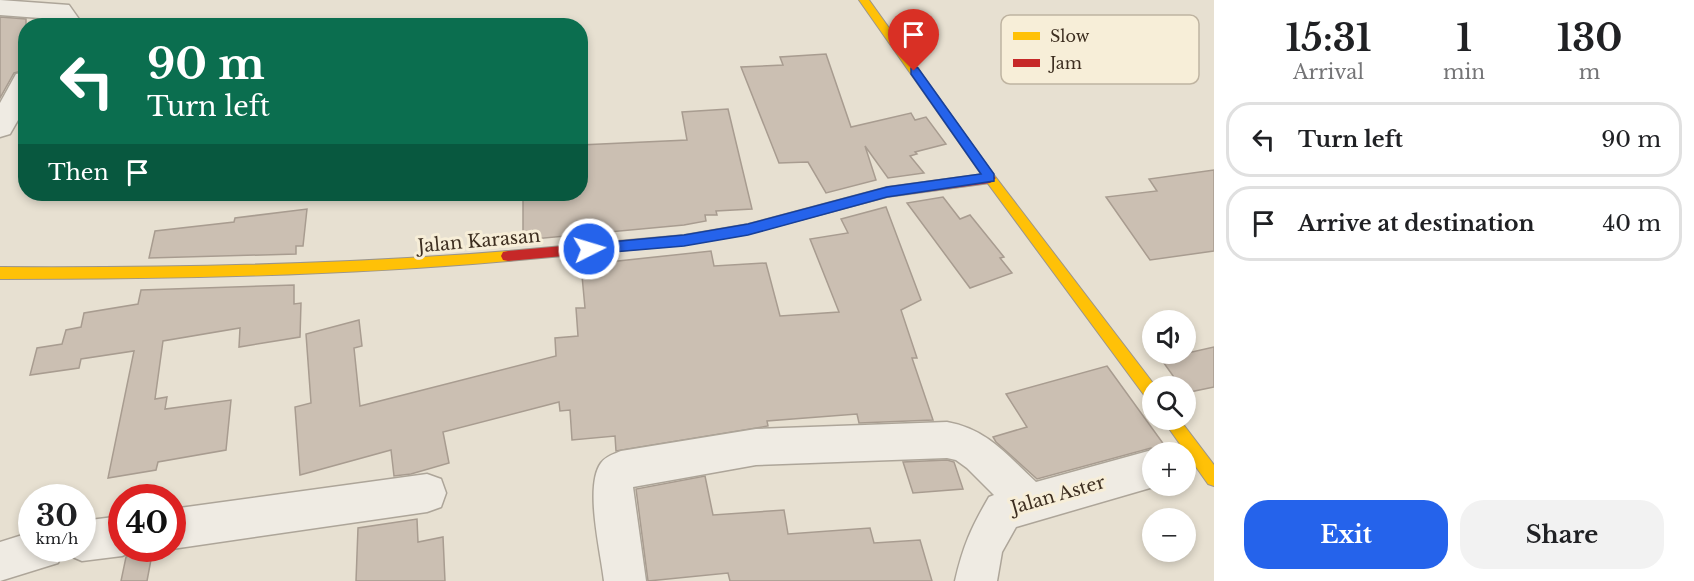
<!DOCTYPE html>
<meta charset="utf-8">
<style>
body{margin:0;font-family:"Libre Baskerville",serif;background:#f2f2f2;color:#202124;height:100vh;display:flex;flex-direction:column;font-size:22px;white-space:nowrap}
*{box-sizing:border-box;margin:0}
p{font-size:20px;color:#757577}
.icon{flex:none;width:33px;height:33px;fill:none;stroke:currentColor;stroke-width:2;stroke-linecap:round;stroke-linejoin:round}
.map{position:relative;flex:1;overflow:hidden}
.details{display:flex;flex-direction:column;background:#fff;width:480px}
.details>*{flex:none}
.guide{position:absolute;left:18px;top:18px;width:570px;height:183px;border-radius:24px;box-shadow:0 3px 9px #0003;background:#0b6e4f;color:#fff;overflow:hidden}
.fabs{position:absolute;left:1142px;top:310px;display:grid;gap:12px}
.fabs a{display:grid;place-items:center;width:54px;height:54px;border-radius:50%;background:#fff;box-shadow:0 3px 9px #0003;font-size:30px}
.speed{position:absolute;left:18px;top:484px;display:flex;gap:12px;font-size:30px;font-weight:700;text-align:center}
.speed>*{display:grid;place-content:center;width:78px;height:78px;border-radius:50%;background:#fff;box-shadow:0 3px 9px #0003;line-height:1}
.speed small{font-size:15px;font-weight:400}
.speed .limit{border:9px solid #d22;background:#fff;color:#111}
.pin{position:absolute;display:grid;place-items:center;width:51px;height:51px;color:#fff;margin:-62px -26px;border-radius:50% 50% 50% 0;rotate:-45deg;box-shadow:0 0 6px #0007}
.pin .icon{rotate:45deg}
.me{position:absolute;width:66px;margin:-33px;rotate:85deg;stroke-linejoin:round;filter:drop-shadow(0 0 4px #0008)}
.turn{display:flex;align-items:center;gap:21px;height:126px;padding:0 30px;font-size:27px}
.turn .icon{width:78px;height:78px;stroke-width:2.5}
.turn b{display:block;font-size:42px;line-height:51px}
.then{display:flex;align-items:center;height:57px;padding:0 30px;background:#0003;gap:12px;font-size:22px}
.eta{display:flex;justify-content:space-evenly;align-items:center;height:102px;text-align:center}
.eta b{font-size:36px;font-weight:700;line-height:42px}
.action{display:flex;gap:12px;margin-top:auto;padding:12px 30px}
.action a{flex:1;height:69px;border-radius:24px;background:#2563eb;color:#fff;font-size:24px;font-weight:700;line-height:69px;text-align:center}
.action a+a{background:#f2f2f2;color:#202124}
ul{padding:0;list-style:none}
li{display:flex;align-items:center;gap:18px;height:75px;margin:0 12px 9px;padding:0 18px;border:3px solid #e0e0e0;border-radius:24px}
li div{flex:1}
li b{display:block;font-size:22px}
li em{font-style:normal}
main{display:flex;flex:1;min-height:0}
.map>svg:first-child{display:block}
</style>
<main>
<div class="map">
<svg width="1214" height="581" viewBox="0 0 1214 581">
<rect width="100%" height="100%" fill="#e7e0d1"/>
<g fill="#cbbfb2" stroke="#a89c90" stroke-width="1.5">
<polygon points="0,17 26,19 26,70 14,73 0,98"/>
<polygon points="826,54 851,127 911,113 915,120 926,117 946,144 915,152 917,154 910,156 924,173 888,178 865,146 876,180 826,193 808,162 779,163 741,67 783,65 780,57"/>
<polygon points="728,109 752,209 716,211 717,215 705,215 706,221 684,225 523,240 523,194 580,194 580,145 687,140 682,112"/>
<polygon points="1214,170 1214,251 1150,260 1106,197 1157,191 1149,179"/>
<polygon points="943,197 960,219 970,215 1004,257 1000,258 1012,273 970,288 907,203"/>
<polygon points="886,207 921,300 901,310 917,358 912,358 933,420 859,423 857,414 767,421 768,426 616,451 615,436 572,440 570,410 560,411 559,402 443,432 449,463 411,474 394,476 391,450 300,475 295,407 311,403 306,334 359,320 362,346 354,348 360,406 556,356 555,338 578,336 576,308 585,308 581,265 711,251 714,266 766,263 780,316 839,312 810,239 848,233 841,219"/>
<polygon points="307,209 303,246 296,246 296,254 149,258 155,231 234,222 235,218"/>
<polygon points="294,285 294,304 301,303 300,337 239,347 240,328 163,341 155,399 167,397 165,409 231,400 226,450 158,462 156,470 108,478 134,351 81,359 79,368 30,375 37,348 62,344 66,330 81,327 84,313 138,304 141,290"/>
<polygon points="1214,347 1214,387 1185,393 1185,387 1181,387 1161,359"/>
<polygon points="1107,366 1170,453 1161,453 1151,448 1037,479 996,442 993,437 1027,427 1006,394"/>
<polygon points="947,460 954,462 963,489 913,493 903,462"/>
<polygon points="705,476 713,515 784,510 788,534 870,528 874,543 920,540 932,581 730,581 728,573 648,581 636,489"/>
<polygon points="417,519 418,542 443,537 445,581 356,581 358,528"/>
<polygon points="138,549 153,549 147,581 121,581 126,557 137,552"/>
</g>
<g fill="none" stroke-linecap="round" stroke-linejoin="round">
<g stroke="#ada599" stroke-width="3">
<g id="street">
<polygon points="0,0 69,5 81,22 78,26 53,26 55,22 53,19 0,15"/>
<polygon points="26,72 26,106 10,134 0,137 0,103 16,74"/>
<path d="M947,422C987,429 1007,455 1036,482L1152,450L1159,453H1152V486H1157L1016,527L1002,552L997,581H955C963,546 971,528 989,497L994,495L967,468L956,460L947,458L756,465L633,487L646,581H604C601,553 584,486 601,463C606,456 614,454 621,451L756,429Z"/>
<polygon points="427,474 441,479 446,493 441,507 427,512 172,549 172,509"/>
<polygon points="122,516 122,549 136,550 122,556 82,561 68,555 65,549 82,549 82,521"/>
<polygon points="32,532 32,549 64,549 58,563 0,581 0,542"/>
</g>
</g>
<g stroke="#9c958a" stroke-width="2">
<g id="slow">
<polygon points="859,0 869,0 994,175 1156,387 1152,387 1152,401 1147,399 986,181"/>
<path d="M508,251L513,252L515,256L513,260L508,261C339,276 170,279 0,279V267C170,268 339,265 508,251Z"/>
<polygon points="1163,420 1180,420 1214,465 1214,486 1208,484"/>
</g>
</g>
<g stroke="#9c958a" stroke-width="2">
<polygon id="jam" points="990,173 996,178 990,183 887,197 748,234 684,245 508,261 503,260 501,256 503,252 508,251 684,235 748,224 887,187"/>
</g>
<use href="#street" fill="#efebe3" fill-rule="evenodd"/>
<use href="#slow" fill="#ffc107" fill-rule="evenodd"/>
<use href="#jam" fill="#c62828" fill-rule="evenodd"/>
</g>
<polygon fill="#2563eb" stroke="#184099" stroke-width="1.5" points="914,67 918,68 994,174 994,181 887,197 748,235 684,246 589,254 584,253 582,249 589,244 684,235 748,224 887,187 981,174 911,74 911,68"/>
<g text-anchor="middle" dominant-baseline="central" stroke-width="6" stroke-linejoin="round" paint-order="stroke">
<g font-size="18" fill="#3d2e20" stroke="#f7eed8">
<text transform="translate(479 241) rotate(-5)">Jalan Karasan</text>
<text transform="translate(1058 495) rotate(-16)">Jalan Aster</text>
</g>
</g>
<rect x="1001" y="15" width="198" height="69" rx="9" fill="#f7eed8" stroke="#bfb4a1" stroke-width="1.5"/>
<rect x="1013" y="32" width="27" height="8" fill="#ffc107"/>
<rect x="1013" y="59" width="27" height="8" fill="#c62828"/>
<g font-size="16" fill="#3d2e20">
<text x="1050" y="42">Slow</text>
<text x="1050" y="69">Jam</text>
</g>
</svg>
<div class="fabs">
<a><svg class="icon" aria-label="sound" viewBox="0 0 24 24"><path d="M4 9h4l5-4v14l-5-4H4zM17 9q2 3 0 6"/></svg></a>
<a><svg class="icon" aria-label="search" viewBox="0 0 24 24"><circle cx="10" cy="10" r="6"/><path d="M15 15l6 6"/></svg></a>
<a>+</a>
<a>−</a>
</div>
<div class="speed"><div>30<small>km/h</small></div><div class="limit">40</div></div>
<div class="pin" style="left:914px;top:71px;background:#d93025"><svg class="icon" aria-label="arrive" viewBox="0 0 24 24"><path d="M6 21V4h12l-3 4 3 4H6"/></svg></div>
<svg class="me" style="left:589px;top:249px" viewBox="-20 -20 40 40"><circle r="17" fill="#2563eb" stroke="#fff" stroke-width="3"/><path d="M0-11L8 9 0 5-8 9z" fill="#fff"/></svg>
<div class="guide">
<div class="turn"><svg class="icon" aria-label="left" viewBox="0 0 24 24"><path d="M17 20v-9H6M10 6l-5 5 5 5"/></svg><div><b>90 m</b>Turn left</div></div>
<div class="then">Then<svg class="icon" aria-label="arrive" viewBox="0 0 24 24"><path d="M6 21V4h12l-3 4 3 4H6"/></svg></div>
</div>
</div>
<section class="details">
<div class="eta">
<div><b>15:31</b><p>Arrival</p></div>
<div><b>1</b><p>min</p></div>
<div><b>130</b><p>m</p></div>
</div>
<ul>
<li><svg class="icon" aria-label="left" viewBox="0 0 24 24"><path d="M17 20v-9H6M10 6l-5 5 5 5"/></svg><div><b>Turn left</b></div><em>90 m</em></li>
<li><svg class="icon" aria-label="arrive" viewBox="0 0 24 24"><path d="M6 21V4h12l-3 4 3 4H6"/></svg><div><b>Arrive at destination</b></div><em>40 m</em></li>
</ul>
<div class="action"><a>Exit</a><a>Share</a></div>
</section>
</main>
